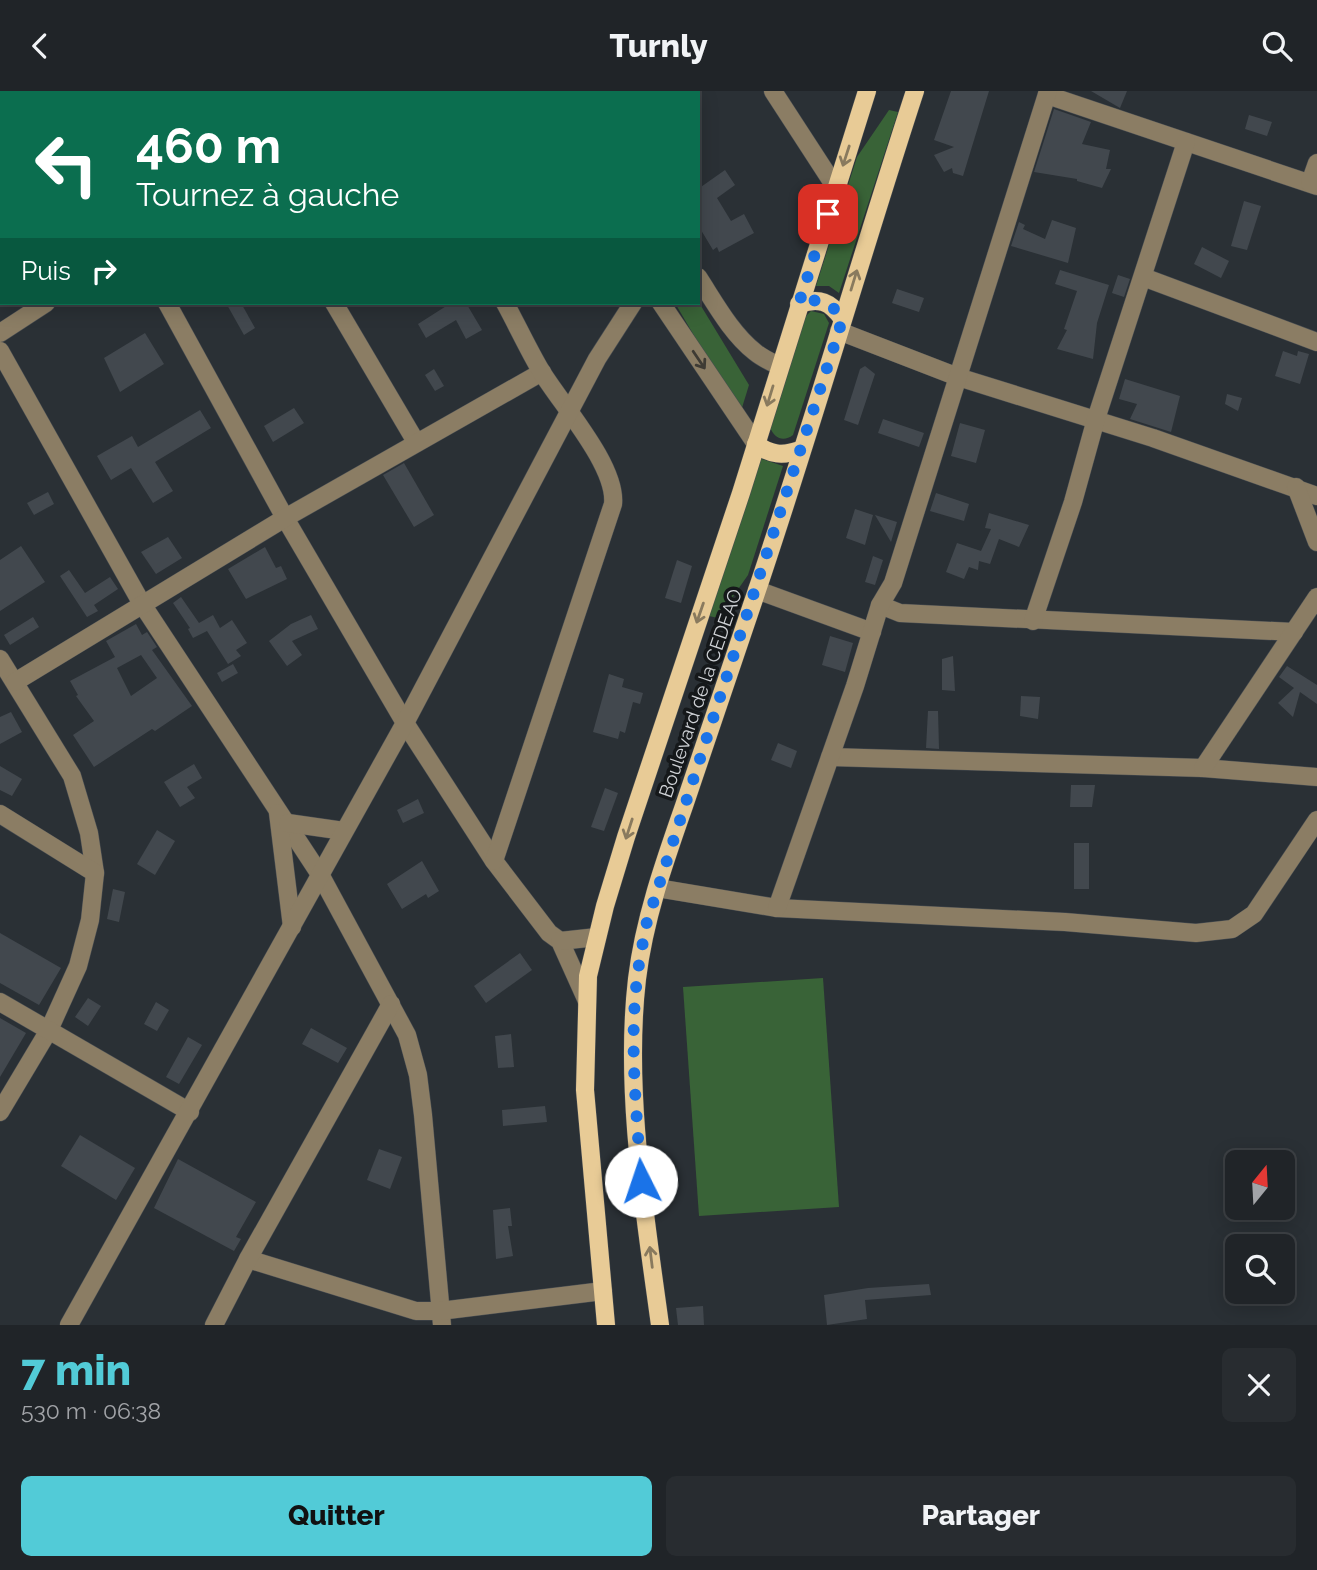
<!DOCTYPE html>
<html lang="fr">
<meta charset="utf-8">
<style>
body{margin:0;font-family:Raleway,sans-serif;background:#282c30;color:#f1f3f6;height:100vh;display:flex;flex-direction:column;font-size:26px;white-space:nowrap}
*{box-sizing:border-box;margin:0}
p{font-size:23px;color:#a2a4a8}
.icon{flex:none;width:38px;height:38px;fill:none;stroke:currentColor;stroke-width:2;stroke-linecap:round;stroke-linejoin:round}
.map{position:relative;height:1234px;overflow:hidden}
.sheet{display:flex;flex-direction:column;background:#202428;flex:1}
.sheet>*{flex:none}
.top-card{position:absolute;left:0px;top:0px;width:700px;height:214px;box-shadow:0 4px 18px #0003,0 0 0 2px #3d4145;background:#0b6e4f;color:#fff;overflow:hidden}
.needle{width:46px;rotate:18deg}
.controls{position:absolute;left:1225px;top:1059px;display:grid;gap:14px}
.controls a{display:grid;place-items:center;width:70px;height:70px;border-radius:10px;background:#202428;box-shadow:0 4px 18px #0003,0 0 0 2px #3d4145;font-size:35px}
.pin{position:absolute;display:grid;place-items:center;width:60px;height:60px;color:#fff;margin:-30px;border-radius:14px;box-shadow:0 4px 10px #0006}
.me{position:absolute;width:77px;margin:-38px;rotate:356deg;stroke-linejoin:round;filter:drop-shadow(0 0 5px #0008)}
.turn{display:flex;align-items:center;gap:24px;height:147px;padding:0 21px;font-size:32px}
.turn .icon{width:91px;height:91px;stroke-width:2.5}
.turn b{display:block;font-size:49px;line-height:60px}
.then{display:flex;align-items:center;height:66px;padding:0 21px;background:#0003;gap:14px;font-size:26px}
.round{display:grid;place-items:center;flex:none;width:74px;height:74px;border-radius:10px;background:#282c30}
.headline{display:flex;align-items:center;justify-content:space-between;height:119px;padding:0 21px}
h1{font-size:42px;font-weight:800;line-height:52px;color:#52cbd7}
.action{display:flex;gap:14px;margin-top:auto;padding:14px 21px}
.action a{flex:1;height:80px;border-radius:10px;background:#52cbd7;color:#111;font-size:28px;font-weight:800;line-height:80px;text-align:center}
.action a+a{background:#282c30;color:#f1f3f6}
header{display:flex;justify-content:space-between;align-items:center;height:91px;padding:0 21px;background:#202428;font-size:32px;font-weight:800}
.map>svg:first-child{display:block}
</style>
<header><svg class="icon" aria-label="back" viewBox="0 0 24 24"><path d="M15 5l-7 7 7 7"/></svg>Turnly<svg class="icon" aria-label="search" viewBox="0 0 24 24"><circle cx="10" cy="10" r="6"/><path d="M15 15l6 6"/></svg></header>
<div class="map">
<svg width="1317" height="1234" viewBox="0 0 1317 1234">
<rect width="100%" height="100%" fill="#2a3035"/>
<g fill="#396337">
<polygon points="889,19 898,21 839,202 829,195 816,195 857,66"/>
<polygon points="698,210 749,294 741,320 738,320 675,212"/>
<path d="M811,220L824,223L829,232L793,344C784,351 774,348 770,336L803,228Z"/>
<polygon points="759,367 783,375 748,484 718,527 709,525"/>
<polygon points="823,887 839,1116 699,1125 683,896"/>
</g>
<g fill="#42484e" fill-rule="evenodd">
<polygon points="951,0 989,0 963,85 953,82 952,77 944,81 934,64 954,56 934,49"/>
<polygon points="1091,0 1127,0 1120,17"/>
<polygon points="1054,18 1091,31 1082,53 1110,59 1106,78 1111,78 1102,97 1077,90 1077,88 1034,81"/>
<polygon points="1249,24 1272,31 1267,45 1245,38"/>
<polygon points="725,79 735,94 717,107 731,130 744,123 754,142 719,161 717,156 713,159 698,134 698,98"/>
<polygon points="1244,110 1261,115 1247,159 1231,155"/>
<polygon points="1052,129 1076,137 1068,172 1011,155 1019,131 1025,134 1023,138 1045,148"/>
<polygon points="1202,156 1229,170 1221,187 1194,173"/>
<polygon points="1060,179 1109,194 1097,232 1093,268 1057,258 1067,239 1064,238 1077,200 1055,193"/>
<polygon points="1118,184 1130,188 1124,206 1112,202"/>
<polygon points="897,198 924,207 919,221 892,212"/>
<polygon points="226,212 241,212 255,237 244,244"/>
<polygon points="451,212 466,212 482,239 466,248 456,229 426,247 418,233"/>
<polygon points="145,242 164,273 120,301 104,267"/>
<polygon points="1283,260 1297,265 1298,260 1309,263 1300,293 1275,285"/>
<polygon points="865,275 875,283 858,334 844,329 860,278"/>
<polygon points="434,278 444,295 435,300 425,284"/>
<polygon points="1125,288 1180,305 1171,341 1130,328 1137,313 1119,308"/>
<polygon points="1227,303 1242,307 1238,320 1225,313"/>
<polygon points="294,317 304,332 273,351 264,335"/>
<polygon points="200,319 211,337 155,371 173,400 153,412 131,377 111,389 97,365 132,345 138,356"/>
<polygon points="883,328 924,342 919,356 878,342"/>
<polygon points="960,332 985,339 976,372 951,365"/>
<polygon points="404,372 434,424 414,436 383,384"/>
<polygon points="48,401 54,413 34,424 27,412"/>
<polygon points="936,402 969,413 964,430 930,420"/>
<polygon points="855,418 873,424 865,454 846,447"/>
<polygon points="989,422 1029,434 1019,456 999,448 990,473 979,470 978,479 969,476 964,488 946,481 957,452 981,460 991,438 985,437"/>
<polygon points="875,424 897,431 891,451"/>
<polygon points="168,446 182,467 156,483 141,461"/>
<polygon points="21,455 45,491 0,520 0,469"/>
<polygon points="265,456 276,477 281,475 287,488 246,508 228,478"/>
<polygon points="873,465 883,469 875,494 865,491"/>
<polygon points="677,469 692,475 681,512 665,507"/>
<polygon points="69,479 85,502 110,486 118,498 94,514 98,520 87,526 60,485"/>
<polygon points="181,506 199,532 213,524 220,537 232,529 247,552 236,559 241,565 228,573 207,540 193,547 188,538 190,537 173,512"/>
<polygon points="311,524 318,538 292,550 302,564 287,575 269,550 291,533"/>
<polygon points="33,526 39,536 10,554 4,544"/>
<path d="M136,533L142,544L147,541L157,556L152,559L192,615L155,640L152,638L94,676L73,644L94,630L76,605L78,604L70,590L115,566L106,550ZM141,564L157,587L131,605L117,577Z"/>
<polygon points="830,545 853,552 845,581 822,574"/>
<polygon points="953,565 955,600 942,599 942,568"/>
<polygon points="233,573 238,582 222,591 217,582"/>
<polygon points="1287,575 1317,594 1317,613 1300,601 1293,626 1278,612 1294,597 1279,586"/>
<polygon points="609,583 624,588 622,596 643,602 640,613 633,611 625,642 620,640 618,648 593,641"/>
<polygon points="1021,605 1040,606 1038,628 1020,625"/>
<polygon points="928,620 938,620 939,658 926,657"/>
<polygon points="11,621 22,641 0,653 0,626"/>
<polygon points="778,652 797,660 791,677 771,669"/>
<polygon points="194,673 202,687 187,696 195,707 180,716 164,691"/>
<polygon points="0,675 22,688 12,705 0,699"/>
<polygon points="1071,694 1095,694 1092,716 1070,716"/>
<polygon points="605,697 618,702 604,740 591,736"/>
<polygon points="418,708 424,722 403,732 397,719"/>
<polygon points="157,739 175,750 155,784 137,773"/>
<rect x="1074" y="752" width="15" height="46"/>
<polygon points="422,770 439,800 428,807 426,803 402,818 387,793"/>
<polygon points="113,798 125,801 119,831 107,828"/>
<polygon points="0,842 61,877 39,914 0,892"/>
<polygon points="520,862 532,879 486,912 474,895"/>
<polygon points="88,907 101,915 88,935 75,926"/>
<polygon points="156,911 169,919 157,940 144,933"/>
<polygon points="0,927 26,942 0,986"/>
<polygon points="311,937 347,957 338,972 302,953"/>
<polygon points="511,943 514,976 498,977 495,945"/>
<polygon points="188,946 202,954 179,993 166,986"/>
<polygon points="545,1015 547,1031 503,1035 502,1019"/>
<polygon points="80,1044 135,1077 116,1109 61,1075"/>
<polygon points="379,1058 402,1066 390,1098 367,1089"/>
<polygon points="178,1068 256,1111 236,1146 241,1148 234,1160 154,1117"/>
<polygon points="510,1117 512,1135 508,1135 513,1165 496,1168 493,1119"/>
<polygon points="929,1193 931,1204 865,1209 867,1228 827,1234 824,1204 868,1197"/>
<polygon points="703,1215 704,1234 678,1234 676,1217"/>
</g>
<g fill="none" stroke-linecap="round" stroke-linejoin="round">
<g stroke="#484d52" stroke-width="19">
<g id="minor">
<polyline points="530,0 531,2"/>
<polyline points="583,0 584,2"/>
<polyline points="773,0 836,97"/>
<polyline points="382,2 384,0"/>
<polyline points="1047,4 1317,95"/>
<polyline points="1310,92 1317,72"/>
<path d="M698,186C715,212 731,242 755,261C762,267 771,271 779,275"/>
<polyline points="1143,186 1317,251"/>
<polyline points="167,212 285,427 405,632 494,770 549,842 560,850 587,910"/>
<polyline points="334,212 416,351"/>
<polyline points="661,212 756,353"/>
<polyline points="839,240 958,286 1153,347 1317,405"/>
<polyline points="0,242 46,212"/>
<polyline points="0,260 142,513 321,785 407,944 418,984 423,1024 442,1234"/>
<polyline points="1296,396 1317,451"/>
<polyline points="757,499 872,541"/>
<polyline points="880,514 900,522 1294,541"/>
<polyline points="1033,530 1073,411 1096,328 1186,51"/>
<polyline points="0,568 72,685 89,742 95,782"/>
<polyline points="15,591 285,427 542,281"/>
<polyline points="830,666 1203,677 1317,686"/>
<polyline points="1203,677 1317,506"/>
<polyline points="278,722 292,836"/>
<polyline points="0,723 95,782 90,829 78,875 49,939 0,1021"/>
<polyline points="288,732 344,740"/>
<path d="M494,770L613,413C617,375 561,313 541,280C528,258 517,234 505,212"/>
<polyline points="657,797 777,817 1065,831 1196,842 1232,838 1254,823 1317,729"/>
<polyline points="777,817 855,595 880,514 893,492 1048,0"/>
<polyline points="560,850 597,846"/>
<polyline points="0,911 190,1021"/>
<polyline points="248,1168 416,1220 440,1220 603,1200"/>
<polyline points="69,1234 405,632 597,268 633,212"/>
<polyline points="214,1234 248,1168 391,913"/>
</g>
</g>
<g stroke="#484d52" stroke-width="19">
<g id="major">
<polyline points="36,2 38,0"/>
<polyline points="112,2 115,0"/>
<polyline points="0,23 2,22"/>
<polyline points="0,74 2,73"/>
<path d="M799,213C820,206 830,211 842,227"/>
<path d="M756,353C770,364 783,365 800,359"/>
<polyline points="606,1234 585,999 588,885 605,815 626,746 741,402 867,0"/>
<path d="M660,1234C645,1123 624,1000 637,888C644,829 664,772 684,715C706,648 729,581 752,514C810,344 859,171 915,0"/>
</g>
</g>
<use href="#minor" stroke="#8b7d64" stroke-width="18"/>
<use href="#major" stroke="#e8cb96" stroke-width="18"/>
</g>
<defs><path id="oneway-shaft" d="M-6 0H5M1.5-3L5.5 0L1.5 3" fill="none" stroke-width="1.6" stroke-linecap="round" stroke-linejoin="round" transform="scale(1.75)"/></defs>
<g stroke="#897a5e">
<use href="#oneway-shaft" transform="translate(846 65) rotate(108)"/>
<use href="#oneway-shaft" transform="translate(854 189) rotate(-73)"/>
<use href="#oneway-shaft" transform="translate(770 305) rotate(107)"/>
<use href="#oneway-shaft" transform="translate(700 522) rotate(109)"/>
<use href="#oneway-shaft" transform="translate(629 738) rotate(108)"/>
<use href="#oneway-shaft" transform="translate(651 1166) rotate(-97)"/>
</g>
<use stroke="#3e3b34" href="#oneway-shaft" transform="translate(699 269) rotate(56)"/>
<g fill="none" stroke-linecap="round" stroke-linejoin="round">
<path stroke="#1a73e8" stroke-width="12" stroke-dasharray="0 21.6" d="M641,1090C637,1023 629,954 637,888C639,870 643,852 646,834L839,240L842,227C830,211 819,206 799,212L828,123"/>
</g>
<g text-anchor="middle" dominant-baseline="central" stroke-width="7" stroke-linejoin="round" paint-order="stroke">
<g font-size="19" fill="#cfd2d6" stroke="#15181a">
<text transform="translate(700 602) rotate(-71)">Boulevard de la CEDEAO</text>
</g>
</g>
</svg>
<div class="controls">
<a><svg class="needle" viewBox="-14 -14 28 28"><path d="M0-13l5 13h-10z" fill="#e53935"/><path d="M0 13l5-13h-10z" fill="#a2a4a8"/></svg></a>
<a><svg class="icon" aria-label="search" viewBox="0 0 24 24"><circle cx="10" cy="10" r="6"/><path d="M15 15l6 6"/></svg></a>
</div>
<div class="pin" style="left:828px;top:123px;background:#d93025"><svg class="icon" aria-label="arrive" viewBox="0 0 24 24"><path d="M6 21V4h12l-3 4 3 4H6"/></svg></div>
<svg class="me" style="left:641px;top:1090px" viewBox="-20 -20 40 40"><circle r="19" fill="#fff"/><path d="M0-13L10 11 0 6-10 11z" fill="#1a73e8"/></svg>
<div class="top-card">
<div class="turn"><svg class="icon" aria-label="left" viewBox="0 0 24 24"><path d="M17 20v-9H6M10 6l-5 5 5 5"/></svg><div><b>460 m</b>Tournez à gauche</div></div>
<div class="then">Puis<svg class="icon" aria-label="right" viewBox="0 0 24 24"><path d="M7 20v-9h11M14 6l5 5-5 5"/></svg></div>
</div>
</div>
<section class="sheet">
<div class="headline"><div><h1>7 min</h1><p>530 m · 06:38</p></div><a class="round"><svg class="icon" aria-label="close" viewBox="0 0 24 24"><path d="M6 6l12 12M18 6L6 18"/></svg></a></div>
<div class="action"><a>Quitter</a><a>Partager</a></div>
</section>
